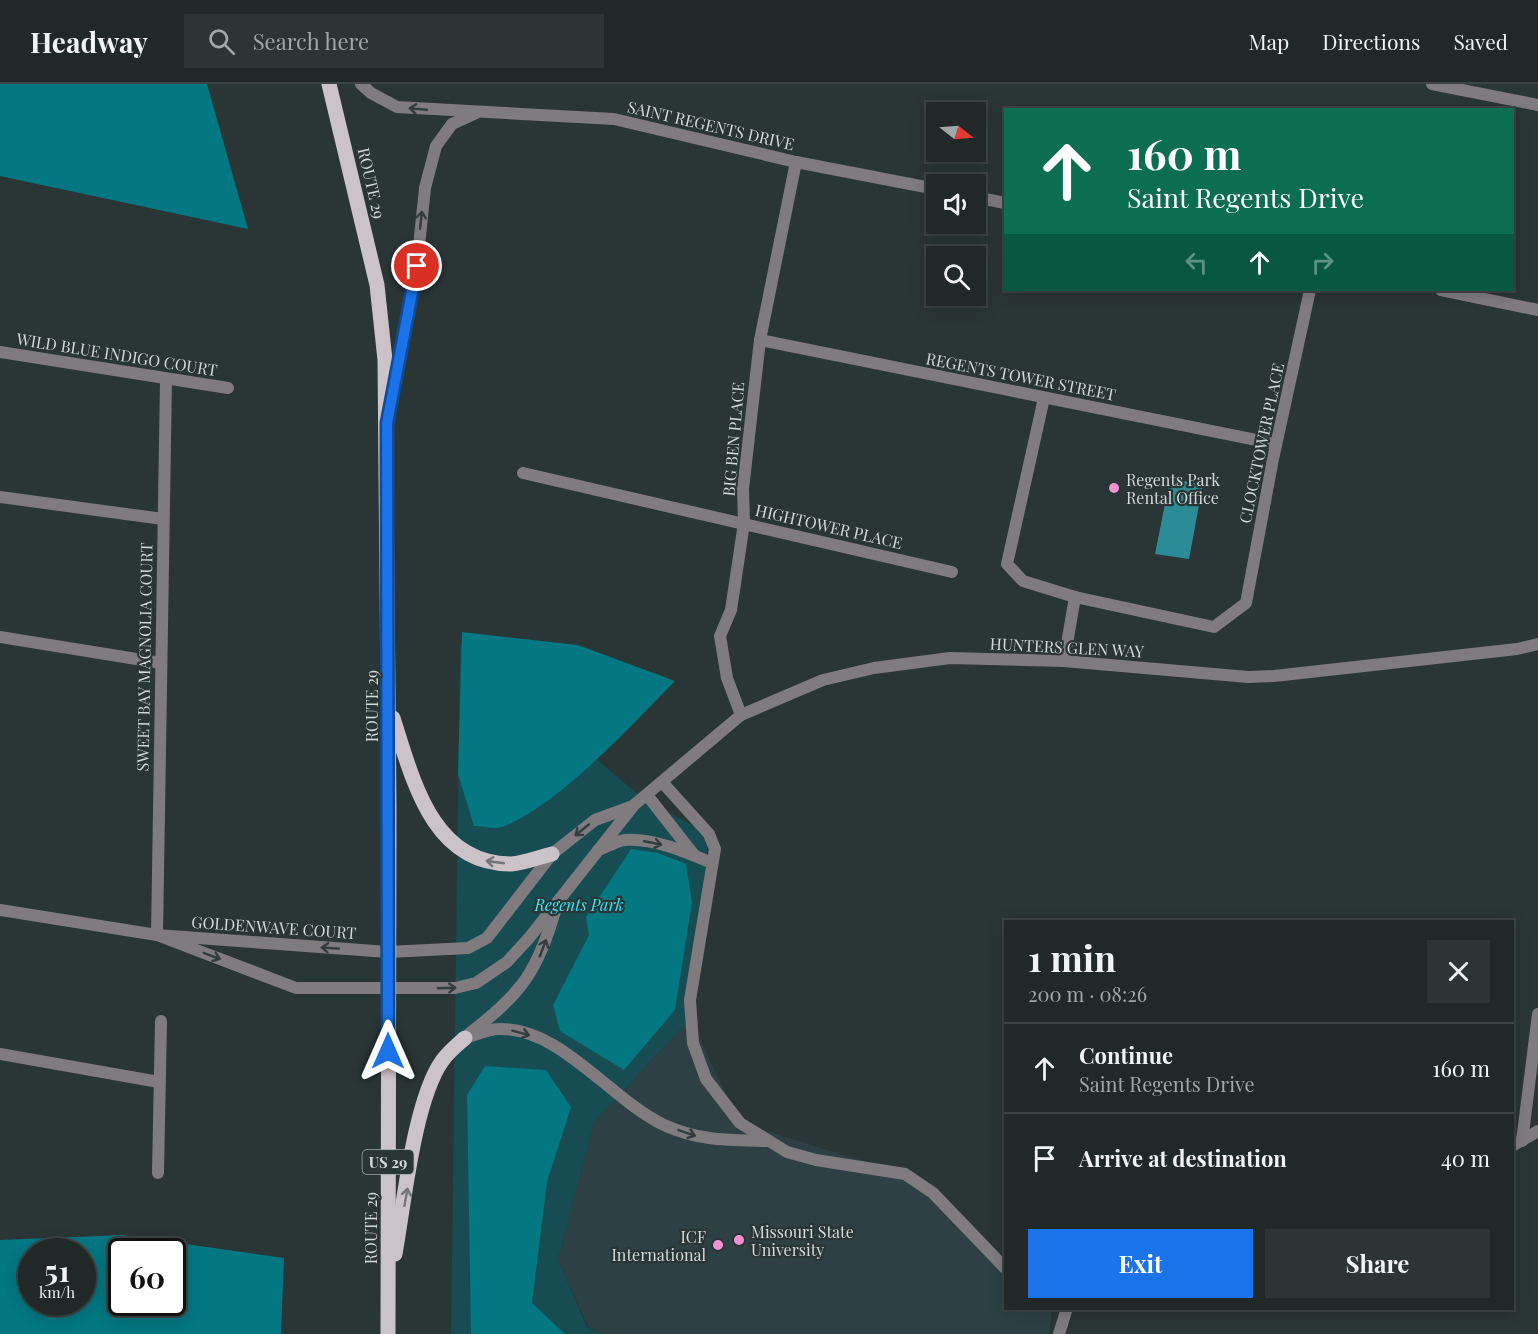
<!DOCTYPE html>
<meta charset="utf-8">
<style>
body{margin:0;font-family:"Playfair Display",serif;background:#2d3434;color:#f1f3f6;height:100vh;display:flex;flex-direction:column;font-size:22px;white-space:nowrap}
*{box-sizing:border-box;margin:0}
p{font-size:20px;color:#a2a6a8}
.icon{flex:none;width:33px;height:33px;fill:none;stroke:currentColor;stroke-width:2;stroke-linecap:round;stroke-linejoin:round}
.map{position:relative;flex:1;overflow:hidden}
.sheet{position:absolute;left:1004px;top:836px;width:510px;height:390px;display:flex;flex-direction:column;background:#202828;border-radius:0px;box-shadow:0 3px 15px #0003,0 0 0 2px #3d4445}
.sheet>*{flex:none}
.guide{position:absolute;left:1004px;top:24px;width:510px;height:183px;border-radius:0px;box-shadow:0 3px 15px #0003,0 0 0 2px #3d4445;background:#0b6e4f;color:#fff;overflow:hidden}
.needle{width:39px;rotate:107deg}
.tools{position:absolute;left:926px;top:18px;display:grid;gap:12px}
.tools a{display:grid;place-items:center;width:60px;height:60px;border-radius:0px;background:#202828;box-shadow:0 3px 15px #0003,0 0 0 2px #3d4445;font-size:30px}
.speed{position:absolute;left:18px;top:1154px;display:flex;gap:12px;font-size:30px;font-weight:700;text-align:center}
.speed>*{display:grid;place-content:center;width:78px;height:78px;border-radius:50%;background:#202828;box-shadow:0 3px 15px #0003,0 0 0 2px #3d4445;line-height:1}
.speed small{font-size:15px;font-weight:400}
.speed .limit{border:3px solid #111;border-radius:9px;background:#fff;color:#111}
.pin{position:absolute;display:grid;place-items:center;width:51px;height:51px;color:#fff;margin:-26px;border:3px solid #fff;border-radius:50%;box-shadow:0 2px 6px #0007}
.me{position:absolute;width:66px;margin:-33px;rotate:0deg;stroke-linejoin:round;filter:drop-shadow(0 0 4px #0008)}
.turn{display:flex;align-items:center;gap:21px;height:126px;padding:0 24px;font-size:27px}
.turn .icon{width:78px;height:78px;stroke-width:2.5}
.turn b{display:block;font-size:42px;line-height:51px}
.lanes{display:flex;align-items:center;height:57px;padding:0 24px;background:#0003;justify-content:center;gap:30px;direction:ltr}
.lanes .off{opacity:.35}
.round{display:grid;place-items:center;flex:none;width:63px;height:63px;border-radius:0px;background:#2d3434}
.summary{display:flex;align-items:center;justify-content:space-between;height:102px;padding:0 24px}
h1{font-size:36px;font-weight:700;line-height:45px}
.primary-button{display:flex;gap:12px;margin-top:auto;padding:12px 24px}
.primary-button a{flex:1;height:69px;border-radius:0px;background:#1a73e8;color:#fff;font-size:24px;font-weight:700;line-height:69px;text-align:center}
.primary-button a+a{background:#2d3434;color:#f1f3f6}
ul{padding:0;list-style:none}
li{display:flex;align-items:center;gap:18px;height:90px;padding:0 24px;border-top:2px solid #3d4445}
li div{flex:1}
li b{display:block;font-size:22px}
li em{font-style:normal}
header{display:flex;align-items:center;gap:36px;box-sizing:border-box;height:84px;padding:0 30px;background:#202828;border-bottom:2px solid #3d4445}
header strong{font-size:28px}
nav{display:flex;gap:33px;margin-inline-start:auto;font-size:21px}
.search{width:420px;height:54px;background:#2d3434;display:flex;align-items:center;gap:15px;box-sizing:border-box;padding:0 21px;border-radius:0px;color:#a2a6a8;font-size:22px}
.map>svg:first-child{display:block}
</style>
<header>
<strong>Headway</strong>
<div class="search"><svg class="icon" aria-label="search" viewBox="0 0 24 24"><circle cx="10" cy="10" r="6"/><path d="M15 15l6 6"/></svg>Search here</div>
<nav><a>Map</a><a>Directions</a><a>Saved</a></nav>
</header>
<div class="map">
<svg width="1538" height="1250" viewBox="0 0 1538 1250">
<rect width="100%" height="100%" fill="#2a3536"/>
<polygon fill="#2d4144" points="690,935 740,1039 905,1090 1005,1175 1005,1224 1052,1224 1049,1250 602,1250 588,1243 558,1175 594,1038"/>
<polygon fill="#164c52" points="460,560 646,717 709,750 690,935 594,1038 558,1175 587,1243 602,1250 451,1250"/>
<g fill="#037782" fill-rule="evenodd">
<polygon points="0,0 207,0 248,145 0,92"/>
<path d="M462,548L578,561L675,597C632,641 558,722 502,743C494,746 482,742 474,742L458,690Z"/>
<polygon points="631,765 658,769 686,780 692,818 675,926 624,986 560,947 553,921 589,851 586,833"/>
<polygon points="485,982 546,986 571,1023 547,1098 532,1219 565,1250 471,1250 467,1011"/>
<path d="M123,1151L284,1174L281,1250H0V1156ZM32,1167H82V1218H32ZM122,1167H172V1218H122Z"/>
</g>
<polygon fill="#2b8c97" points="1170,395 1203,400 1189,475 1155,470"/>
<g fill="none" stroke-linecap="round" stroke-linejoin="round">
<g stroke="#7f7b7e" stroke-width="12">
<polyline points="361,0 371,9 397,23 614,35 796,78 936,105"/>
<polyline points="1432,0 1538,21"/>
<polyline points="975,113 1005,119"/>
<polyline points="1441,206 1538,226"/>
<polyline points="760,256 1276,360"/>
<polyline points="0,268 228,304"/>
<polyline points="1044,314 1007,480 1023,497 1075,513 1214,543 1246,519 1273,375 1310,206"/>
<polyline points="390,323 417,182 425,104 436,62 452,40 476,29"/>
<polyline points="523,389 952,488"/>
<polyline points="0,413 163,435"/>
<polyline points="0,553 161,579"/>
<polyline points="1064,577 1075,513"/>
<polyline points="741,631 727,594 720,552 731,526 744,439 743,405 760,256 796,78"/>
<polyline points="662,698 709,750 715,765 690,916 693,959 706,995 740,1039 787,1068 816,1076 905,1090 933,1109 1005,1184"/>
<polyline points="647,711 694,771"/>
<path d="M598,766C607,763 616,757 625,756C654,754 686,768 712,779"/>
<polyline points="0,826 157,851 388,868 468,864 487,854 552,770 595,736 633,722"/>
<polyline points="157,851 296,904 455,904 476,899 507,878 529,854 634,721 741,631 823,596 874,584 950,574 1064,577 1248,593 1274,592 1517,565 1538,560"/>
<polyline points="157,851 166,296"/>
<path d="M470,949C523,908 537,888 556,824"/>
<path d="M465,954C476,951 488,945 500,945C561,944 611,1016 664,1041C699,1057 728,1056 766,1057"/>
<polyline points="0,970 159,998"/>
<polyline points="1522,1057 1538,930"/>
<polyline points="1512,1062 1538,1047"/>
<polyline points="158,1089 161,937"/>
<polyline points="1059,1250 1067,1224"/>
</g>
<g stroke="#ccc3c8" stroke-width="15">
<polyline points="329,0 377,201 385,276 389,724 388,1250"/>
<path d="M393,634C413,696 432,780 511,780C525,779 539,773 552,770"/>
<path d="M395,1170C404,1120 414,1017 442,977C448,968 457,961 465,954"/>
</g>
</g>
<defs><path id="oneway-shaft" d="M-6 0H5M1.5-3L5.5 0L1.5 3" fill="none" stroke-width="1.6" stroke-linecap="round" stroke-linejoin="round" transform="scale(1.5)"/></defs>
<g stroke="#323c3d">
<use href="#oneway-shaft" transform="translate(418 25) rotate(-175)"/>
<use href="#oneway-shaft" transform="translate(421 136) rotate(-84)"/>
<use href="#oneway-shaft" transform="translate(582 746) rotate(141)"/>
<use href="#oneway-shaft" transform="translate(653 759) rotate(11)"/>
<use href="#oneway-shaft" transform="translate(330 864) rotate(-176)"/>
<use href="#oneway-shaft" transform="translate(543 864) rotate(-69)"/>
<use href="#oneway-shaft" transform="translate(212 872) rotate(21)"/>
<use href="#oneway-shaft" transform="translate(447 904) rotate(-2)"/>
<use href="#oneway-shaft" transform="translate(521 949) rotate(15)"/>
<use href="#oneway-shaft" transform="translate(687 1049) rotate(19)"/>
</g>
<g stroke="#737578">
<use href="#oneway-shaft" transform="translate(495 778) rotate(-172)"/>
<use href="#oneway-shaft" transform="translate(406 1113) rotate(-80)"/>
</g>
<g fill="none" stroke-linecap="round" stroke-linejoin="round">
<g stroke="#114b97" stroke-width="15">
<polyline id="route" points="388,967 387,339 417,182"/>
</g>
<use href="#route" stroke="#1a73e8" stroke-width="10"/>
</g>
<g fill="#f591d2" stroke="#2a3536" stroke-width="2">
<circle cx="1114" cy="404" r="6"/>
<circle cx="739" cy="1156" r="6"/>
<circle cx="718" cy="1161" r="6"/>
</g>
<g text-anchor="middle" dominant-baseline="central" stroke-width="4.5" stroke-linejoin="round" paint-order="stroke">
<rect fill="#2a3536" stroke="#a0a8a9" stroke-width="1.5" x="362.5" y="1066" width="51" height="24" rx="4.5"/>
<g font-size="15" font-weight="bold" fill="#d3dada">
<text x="388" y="1078">US 29</text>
</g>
<g font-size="16" fill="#d3dada" stroke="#2a3536">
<text transform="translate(711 41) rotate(13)">SAINT REGENTS DRIVE</text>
<text transform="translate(372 99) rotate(77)">ROUTE 29</text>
<text transform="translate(117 270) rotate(9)">WILD BLUE INDIGO COURT</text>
<text transform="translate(1021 292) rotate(11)">REGENTS TOWER STREET</text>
<text transform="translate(733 355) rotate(-85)">BIG BEN PLACE</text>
<text transform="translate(1261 359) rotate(-78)">CLOCKTOWER PLACE</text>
<text transform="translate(829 442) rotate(13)">HIGHTOWER PLACE</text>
<text transform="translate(1067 563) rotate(3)">HUNTERS GLEN WAY</text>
<text transform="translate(144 573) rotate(-89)">SWEET BAY MAGNOLIA COURT</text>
<text transform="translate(371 622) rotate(-90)">ROUTE 29</text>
<text transform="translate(274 843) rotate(4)">GOLDENWAVE COURT</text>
<text transform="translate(370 1144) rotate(-90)">ROUTE 29</text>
</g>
<g font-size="16" fill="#d3dada" stroke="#2a3536" text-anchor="start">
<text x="1126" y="395">Regents Park<tspan x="1126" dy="18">Rental Office</tspan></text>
<text x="751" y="1147">Missouri State<tspan x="751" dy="18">University</tspan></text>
<text x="706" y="1152" text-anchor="end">ICF<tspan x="706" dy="18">International</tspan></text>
</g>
<g font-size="16" font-style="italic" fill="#30ebff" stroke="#2a3536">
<text x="579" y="820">Regents Park</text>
</g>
</g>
</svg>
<div class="tools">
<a><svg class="needle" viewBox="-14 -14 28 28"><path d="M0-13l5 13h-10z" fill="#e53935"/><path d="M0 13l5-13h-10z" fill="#a2a6a8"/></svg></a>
<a><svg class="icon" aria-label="sound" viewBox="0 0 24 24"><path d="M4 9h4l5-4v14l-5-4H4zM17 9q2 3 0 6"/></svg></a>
<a><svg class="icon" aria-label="search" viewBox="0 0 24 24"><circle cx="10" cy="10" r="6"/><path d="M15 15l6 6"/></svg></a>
</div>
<div class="speed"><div>51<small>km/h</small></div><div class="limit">60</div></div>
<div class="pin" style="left:417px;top:182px;background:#d93025"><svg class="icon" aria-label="arrive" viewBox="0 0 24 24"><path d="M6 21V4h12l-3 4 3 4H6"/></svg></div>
<svg class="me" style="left:388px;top:967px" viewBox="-20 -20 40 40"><path d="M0-17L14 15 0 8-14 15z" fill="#1a73e8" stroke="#fff" stroke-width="4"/></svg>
<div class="guide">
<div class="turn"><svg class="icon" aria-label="ahead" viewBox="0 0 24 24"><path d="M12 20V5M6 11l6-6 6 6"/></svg><div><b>160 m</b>Saint Regents Drive</div></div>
<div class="lanes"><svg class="icon off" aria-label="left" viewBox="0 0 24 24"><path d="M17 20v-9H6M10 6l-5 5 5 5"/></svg><svg class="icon" aria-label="ahead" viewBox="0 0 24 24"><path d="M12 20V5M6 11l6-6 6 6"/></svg><svg class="icon off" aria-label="right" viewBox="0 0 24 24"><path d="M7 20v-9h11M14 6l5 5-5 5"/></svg></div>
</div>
<section class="sheet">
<div class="summary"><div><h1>1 min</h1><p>200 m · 08:26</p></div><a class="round"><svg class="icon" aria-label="close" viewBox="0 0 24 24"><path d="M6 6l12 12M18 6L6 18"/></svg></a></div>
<ul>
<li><svg class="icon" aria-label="ahead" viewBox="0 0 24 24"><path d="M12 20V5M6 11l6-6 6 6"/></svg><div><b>Continue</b><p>Saint Regents Drive</p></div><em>160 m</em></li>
<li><svg class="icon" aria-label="arrive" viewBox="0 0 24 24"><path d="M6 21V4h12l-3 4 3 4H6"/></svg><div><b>Arrive at destination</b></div><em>40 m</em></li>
</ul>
<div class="primary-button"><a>Exit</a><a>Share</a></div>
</section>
</div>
